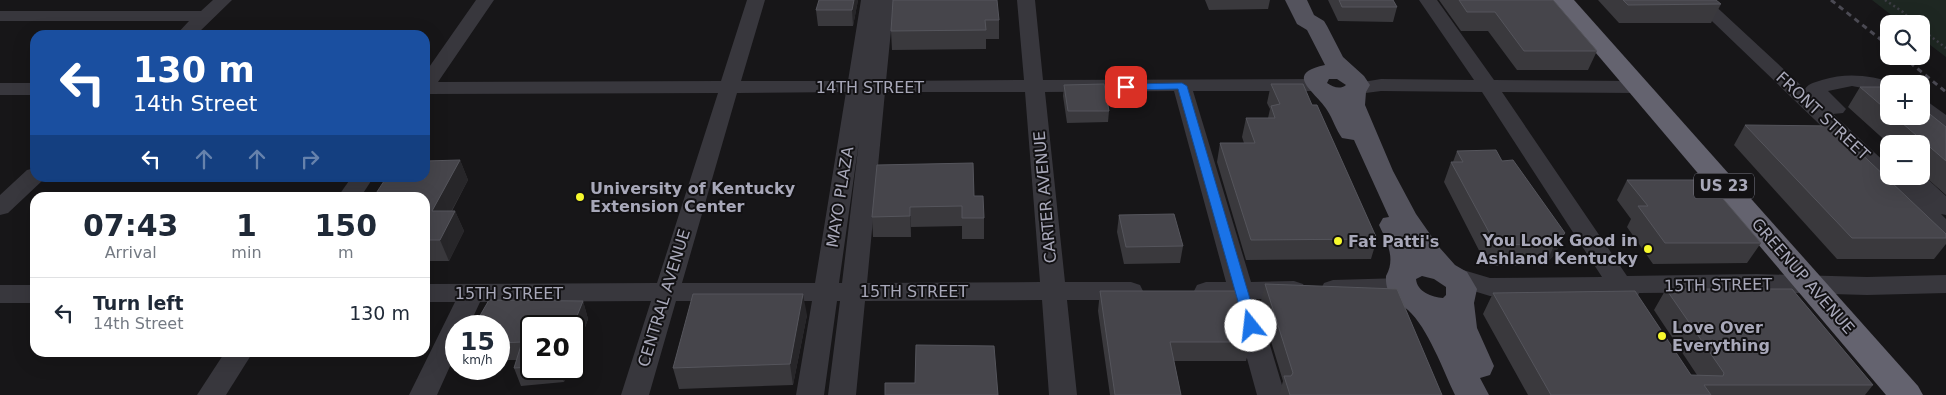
<!DOCTYPE html>
<meta charset="utf-8">
<style>
body{margin:0;font-family:"DejaVu Sans",sans-serif;background:#f6f6f7;color:#1f2937;height:100vh;display:flex;flex-direction:column;font-size:19px;white-space:nowrap}
*{box-sizing:border-box;margin:0}
p{font-size:16px;color:#747a83}
.icon{flex:none;width:28px;height:28px;fill:none;stroke:currentColor;stroke-width:2;stroke-linecap:round;stroke-linejoin:round}
.map{position:relative;flex:1;overflow:hidden}
.details{position:absolute;left:30px;top:192px;width:400px;height:165px;display:flex;flex-direction:column;background:#fff;border-radius:15px;box-shadow:0 5px 20px #0002}
.details>*{flex:none}
.hud{position:absolute;left:30px;top:30px;width:400px;height:152px;border-radius:15px;box-shadow:0 5px 20px #0002;background:#1a4fa0;color:#fff;overflow:hidden}
.buttons{position:absolute;left:1880px;top:15px;display:grid;gap:10px}
.buttons a{display:grid;place-items:center;width:50px;height:50px;border-radius:10px;background:#fff;box-shadow:0 5px 20px #0002;font-size:25px}
.speed{position:absolute;left:445px;top:315px;display:flex;gap:10px;font-size:25px;font-weight:700;text-align:center}
.speed>*{display:grid;place-content:center;width:65px;height:65px;border-radius:50%;background:#fff;box-shadow:0 5px 20px #0002;line-height:1}
.speed small{font-size:12px;font-weight:400}
.speed .limit{border:2px solid #111;border-radius:8px;background:#fff;color:#111}
.pin{position:absolute;display:grid;place-items:center;width:42px;height:42px;color:#fff;margin:-21px;border-radius:10px;box-shadow:0 2px 8px #0006}
.me{position:absolute;width:55px;margin:-28px;rotate:344deg;stroke-linejoin:round;filter:drop-shadow(0 0 4px #0008)}
.turn{display:flex;align-items:center;gap:18px;height:105px;padding:0 20px;font-size:22px}
.turn .icon{width:65px;height:65px;stroke-width:2.5}
.turn b{display:block;font-size:35px;line-height:42px}
.lanes{display:flex;align-items:center;height:48px;padding:0 20px;background:#0003;justify-content:center;gap:25px;direction:ltr}
.lanes .off{opacity:.35}
.eta{display:flex;justify-content:space-evenly;align-items:center;height:85px;text-align:center}
.eta b{font-size:30px;font-weight:600;line-height:35px}
ul{padding:0;list-style:none}
li{display:flex;align-items:center;gap:15px;height:70px;padding:0 20px;border-top:1px solid #e0e1e3}
li div{flex:1}
li b{display:block;font-size:19px}
li em{font-style:normal}
.map>svg:first-child{display:block}
</style>
<div class="map">
<svg width="1946" height="395" viewBox="0 0 1946 395">
<rect width="100%" height="100%" fill="#171618"/>
<polygon fill="#1e2722" points="1872,0 1946,0 1946,57 1921,38 1921,24 1903,24"/>
<g fill="none" stroke-linecap="round" stroke-linejoin="round">
<g stroke="#3d3d45" stroke-width="2.5" stroke-dasharray="2 3" stroke-linecap="butt">
<polyline points="1885,0 1903,12 1915,24"/>
<polyline points="1921,29 1946,48"/>
</g>
<g fill="#38373d" fill-rule="evenodd">
<polygon points="213,0 232,0 196,35 176,35 189,21 0,21 0,11 201,11"/>
<path d="M476,0H494L438,82L721,81L747,0H765L741,81H848L861,0H894L886,81L1024,80L1017,0H1035L1043,80L1316,79L1323,81L1326,85L1323,89L1316,91H1193L1251,282L1294,281L1303,284L1306,290L1303,296L1294,299H1256L1285,395H1257L1231,300H1206L1197,297L1194,291L1197,285L1206,282H1226L1174,91L1045,92L1065,282H1131L1140,285L1143,291L1140,297L1131,300H1067L1077,395H1049L1042,300L865,301L856,395H828L840,301H837L824,395H796L812,301H676L649,395H621L651,301L480,302L469,326H456V353L437,395H409L455,302H425V284L657,283L718,93L425,94V73ZM846,92L815,283H682L737,93ZM885,92H1025L1040,282L867,283ZM859,141L842,283H839Z"/>
<polygon points="1419,0 1437,0 1494,80 1638,81 1645,83 1648,87 1645,91 1638,93 1502,92 1627,276 1757,274 1867,277 1946,275 1946,293 1867,295 1757,292 1639,293 1636,301 1627,304 1618,301 1613,294 1490,296 1444,282 1441,276 1444,270 1453,267 1490,278 1602,277 1482,92 1381,91 1358,94 1351,92 1348,88 1351,84 1381,79 1474,80"/>
<path d="M1690,0H1709L1805,89C1809,83 1816,82 1822,80C1849,72 1870,76 1896,83L1889,84V93L1852,86L1828,91L1846,109L1843,113L1833,114L1889,166V176H1921V173L1946,196V215L1941,214L1946,219V240L1938,238Z"/>
<rect x="0" y="83" width="35" height="12"/>
<polygon points="1921,100 1928,102 1946,115 1946,131 1939,129 1921,116"/>
<polygon points="35,168 35,178 44,178 43,180 8,213 0,215 0,195 27,170"/>
<polygon points="351,178 373,178 360,198 337,198"/>
<polygon points="1402,278 1411,281 1414,287 1411,293 1402,296 1333,298 1324,295 1321,289 1324,283 1333,280"/>
<rect x="0" y="285" width="35" height="18"/>
<polygon points="225,352 253,352 226,395 197,395"/>
</g>
<path fill="#54535d" fill-rule="evenodd" d="M1285,0H1307L1314,15L1324,21L1327,26L1343,57L1364,76L1370,85L1366,92L1365,105L1393,171L1416,214L1439,247L1455,265L1467,272L1477,289L1474,303L1477,328L1494,366L1490,375L1480,378L1489,395H1455C1443,370 1428,328 1408,310C1396,299 1385,296 1386,276C1396,258 1387,242 1379,225L1383,218L1389,217L1354,140L1342,138C1336,130 1333,119 1327,110C1316,92 1282,74 1325,65L1307,30L1297,24ZM1329,79H1337L1346,85C1340,90 1333,87 1327,83ZM1422,276L1434,279L1446,287V295L1443,298C1432,297 1417,292 1416,279Z"/>
<polygon fill="#64636f" fill-rule="evenodd" points="1551,0 1574,0 1918,386 1923,395 1886,395"/>
<g stroke="#4b4a53" stroke-width="3" stroke-dasharray="5.5 4.5" stroke-linecap="butt">
<polyline points="1831,0 1889,46"/>
<polyline points="1902,56 1946,92"/>
</g>
</g>
<g fill="#3a393d">
<polygon points="858,0 853,26 818,26 816,10"/>
<polygon points="893,0 999,20 999,39 986,39 986,49 892,50 891,31"/>
<polygon points="1205,0 1270,0 1268,9 1209,10"/>
<polygon points="1328,0 1393,0 1397,7 1393,22 1338,21"/>
<polygon points="1439,0 1553,0 1597,51 1588,70 1517,70 1488,31 1461,31"/>
<polygon points="1598,0 1716,0 1721,4 1711,23 1619,23"/>
<polygon points="1271,84 1312,105 1377,239 1371,259 1246,260 1217,162 1220,143 1244,143 1242,137 1246,118 1268,118 1270,109 1267,103"/>
<polygon points="1064,85 1109,111 1108,122 1067,123 1063,96"/>
<polygon points="1860,87 1889,87 1889,116 1921,116 1946,127 1946,195 1921,173 1921,144 1889,144 1848,107"/>
<polygon points="1745,125 1946,234 1946,244 1934,259 1837,259 1734,145"/>
<polygon points="1457,151 1502,161 1565,233 1555,254 1545,265 1487,266 1444,182 1451,162 1453,162"/>
<polygon points="460,160 468,180 452,211 455,211 464,231 449,261 425,261 425,198"/>
<polygon points="973,163 974,196 984,218 984,239 962,239 962,226 911,227 911,237 873,237 872,217"/>
<polygon points="1627,180 1761,243 1747,263 1653,264 1627,227 1631,219 1617,200"/>
<polygon points="1119,215 1183,246 1180,263 1124,264 1117,232"/>
<polygon points="1265,284 1442,395 1279,395 1283,381 1260,305"/>
<polygon points="1666,289 1873,385 1865,395 1528,395 1483,314 1493,293 1691,375 1697,375 1654,310"/>
<polygon points="1100,291 1251,342 1246,361 1174,361 1181,395 1110,395 1098,311"/>
<polygon points="583,301 588,319 574,357 574,326 531,326 531,369 569,369 564,382 521,386 514,368 517,360 499,360 499,326"/>
<polygon points="807,315 793,385 679,389 673,368"/>
</g>
<g fill="#272629">
<polygon points="854,0 858,0 853,26 852,10"/>
<polygon points="460,160 468,180 440,232 432,211"/>
<polygon points="910,207 911,227 911,237 910,216"/>
<polygon points="455,211 464,231 449,261 440,240"/>
<polygon points="1565,233 1555,254 1545,265 1555,244"/>
<polygon points="803,294 807,315 793,385 790,364"/>
<polygon points="583,301 588,319 574,357 574,326 573,326"/>
<polygon points="559,369 569,369 564,382"/>
</g>
<g fill="#46454b" stroke="#55555c">
<polygon points="819,0 854,0 852,10 816,10"/>
<polygon points="893,0 997,0 999,20 985,20 986,30 891,31"/>
<polygon points="1339,0 1393,0 1397,7 1342,7"/>
<polygon points="1459,0 1553,0 1597,51 1524,51 1495,12 1467,12"/>
<polygon points="1623,0 1716,0 1721,4 1628,5"/>
<polygon points="1104,84 1109,111 1068,111 1064,85"/>
<polygon points="1271,84 1303,84 1312,105 1317,105 1377,239 1251,240 1220,143 1255,143 1246,118 1275,118 1271,106 1280,104"/>
<polygon points="1860,87 1889,87 1889,112"/>
<polygon points="1921,107 1946,127 1946,161 1894,116 1921,116"/>
<polygon points="1745,125 1832,126 1946,234 1946,238 1852,238"/>
<polygon points="1496,150 1502,161 1513,160 1565,233 1555,244 1496,245 1451,162 1463,162 1457,151"/>
<polygon points="460,160 432,211 455,211 440,240 425,240 425,198 373,198 386,178 425,178 425,161"/>
<polygon points="973,163 974,196 983,196 984,218 962,218 962,206 910,207 910,216 872,217 877,165"/>
<polygon points="1627,180 1707,180 1761,243 1665,243 1638,206 1648,206"/>
<polygon points="1174,214 1183,246 1126,247 1119,215"/>
<polygon points="1265,284 1397,289 1442,395 1290,395 1284,376 1291,376 1293,373"/>
<polygon points="1666,289 1792,289 1873,385 1704,385 1711,395 1551,395 1493,293 1635,291 1691,375 1723,376 1724,373"/>
<polygon points="1100,291 1236,291 1251,342 1170,342 1181,395 1115,395"/>
<polygon points="693,294 803,294 790,364 673,368"/>
<polygon points="489,300 583,301 573,326 531,326 531,367 514,368 522,342 499,343 499,326 474,326"/>
<polygon points="916,345 994,346 998,395 885,395 885,383 915,383"/>
</g>
<polygon fill="#1a73e8" stroke="#114b97" points="1182,83 1187,86 1258,326 1256,329 1247,329 1245,326 1178,89 1126,90 1121,87 1126,84"/>
<g fill="#f7f92d" stroke="#121113" stroke-width="2">
<circle cx="580" cy="197" r="5"/>
<circle cx="1338" cy="241" r="5"/>
<circle cx="1648" cy="249" r="5"/>
<circle cx="1662" cy="336" r="5"/>
</g>
<g text-anchor="middle" dominant-baseline="central" stroke-width="4" stroke-linejoin="round" paint-order="stroke">
<rect fill="#121113" stroke="#7b7b87" stroke-width="1" x="1694" y="173.5" width="60" height="25" rx="4"/>
<g font-size="15" font-weight="bold" fill="#a8a8b9">
<text x="1724" y="186">US 23</text>
</g>
<g font-size="16" fill="#a8a8b9" stroke="#121113">
<text x="870" y="87">14TH STREET</text>
<text transform="translate(1823 116) rotate(43)">FRONT STREET</text>
<text transform="translate(840 197) rotate(-81)">MAYO PLAZA</text>
<text transform="translate(1045 197) rotate(-95)">CARTER AVENUE</text>
<text transform="translate(1803 276) rotate(49)">GREENUP AVENUE</text>
<text transform="translate(1718 285) rotate(-1)">15TH STREET</text>
<text x="914" y="291">15TH STREET</text>
<text x="509" y="293">15TH STREET</text>
<text transform="translate(664 298) rotate(-73)">CENTRAL AVENUE</text>
</g>
<g font-size="16" font-weight="bold" fill="#a8a8b9" stroke="#121113" text-anchor="start">
<text x="590" y="188">University of Kentucky<tspan x="590" dy="18">Extension Center</tspan></text>
<text x="1638" y="240" text-anchor="end">You Look Good in<tspan x="1638" dy="18">Ashland Kentucky</tspan></text>
<text x="1348" y="241">Fat Patti's</text>
<text x="1672" y="327">Love Over<tspan x="1672" dy="18">Everything</tspan></text>
</g>
</g>
</svg>
<div class="buttons">
<a><svg class="icon" aria-label="search" viewBox="0 0 24 24"><circle cx="10" cy="10" r="6"/><path d="M15 15l6 6"/></svg></a>
<a>+</a>
<a>−</a>
</div>
<div class="speed"><div>15<small>km/h</small></div><div class="limit">20</div></div>
<div class="pin" style="left:1126px;top:87px;background:#d93025"><svg class="icon" aria-label="arrive" viewBox="0 0 24 24"><path d="M6 21V4h12l-3 4 3 4H6"/></svg></div>
<svg class="me" style="left:1251px;top:326px" viewBox="-20 -20 40 40"><circle r="19" fill="#fff"/><path d="M0-13L10 11 0 6-10 11z" fill="#1a73e8"/></svg>
<div class="hud">
<div class="turn"><svg class="icon" aria-label="left" viewBox="0 0 24 24"><path d="M17 20v-9H6M10 6l-5 5 5 5"/></svg><div><b>130 m</b>14th Street</div></div>
<div class="lanes"><svg class="icon" aria-label="left" viewBox="0 0 24 24"><path d="M17 20v-9H6M10 6l-5 5 5 5"/></svg><svg class="icon off" aria-label="ahead" viewBox="0 0 24 24"><path d="M12 20V5M6 11l6-6 6 6"/></svg><svg class="icon off" aria-label="ahead" viewBox="0 0 24 24"><path d="M12 20V5M6 11l6-6 6 6"/></svg><svg class="icon off" aria-label="right" viewBox="0 0 24 24"><path d="M7 20v-9h11M14 6l5 5-5 5"/></svg></div>
</div>
<section class="details">
<div class="eta">
<div><b>07:43</b><p>Arrival</p></div>
<div><b>1</b><p>min</p></div>
<div><b>150</b><p>m</p></div>
</div>
<ul>
<li><svg class="icon" aria-label="left" viewBox="0 0 24 24"><path d="M17 20v-9H6M10 6l-5 5 5 5"/></svg><div><b>Turn left</b><p>14th Street</p></div><em>130 m</em></li>
</ul>
</section>
</div>
